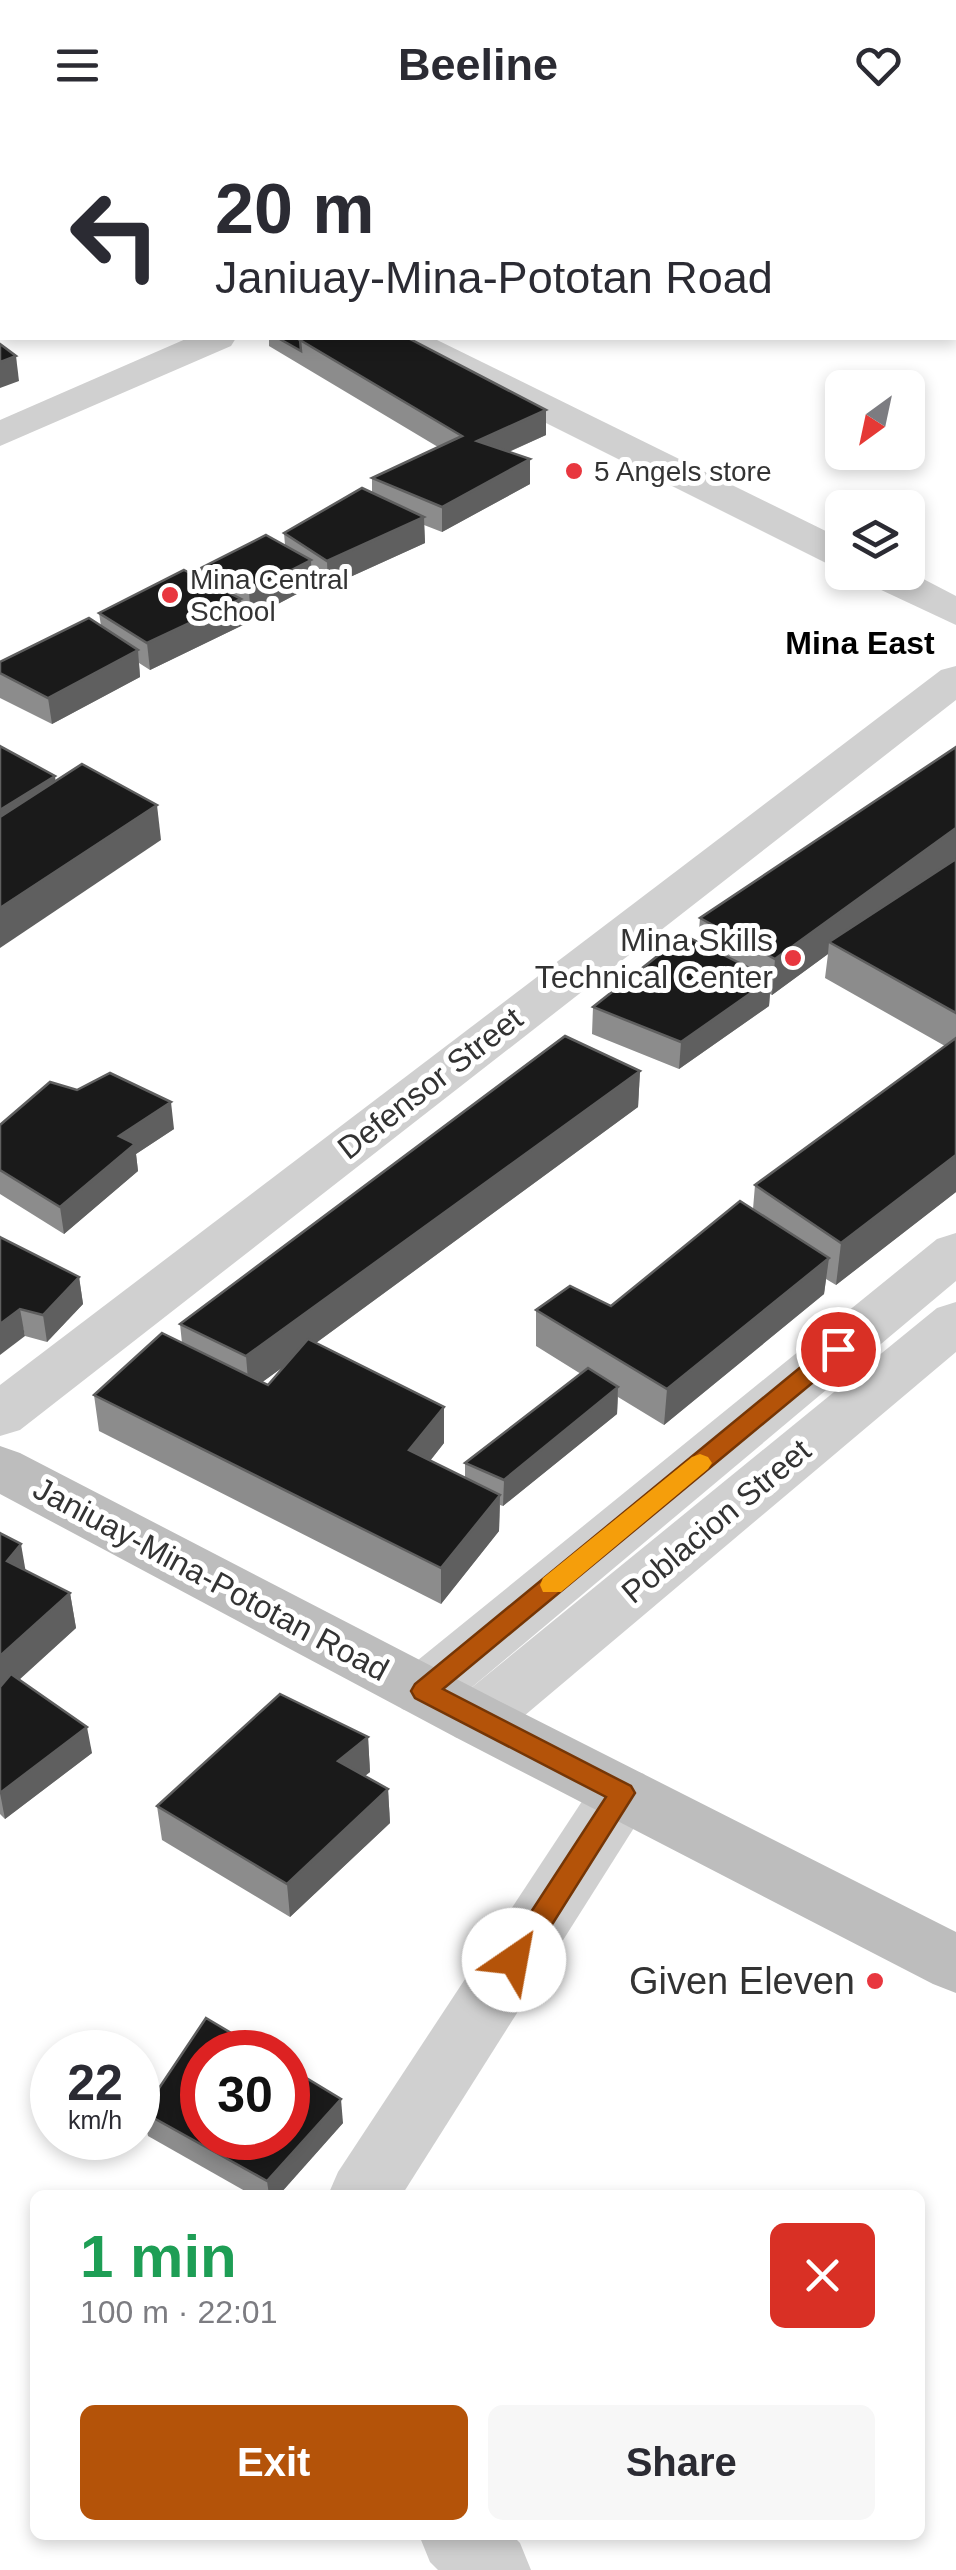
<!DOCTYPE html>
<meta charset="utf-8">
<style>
body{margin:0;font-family:Helvetica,sans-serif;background:#f7f7f7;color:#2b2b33;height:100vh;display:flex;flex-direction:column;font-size:38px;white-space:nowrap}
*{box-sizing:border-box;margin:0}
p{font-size:32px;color:#7c7c81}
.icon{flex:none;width:55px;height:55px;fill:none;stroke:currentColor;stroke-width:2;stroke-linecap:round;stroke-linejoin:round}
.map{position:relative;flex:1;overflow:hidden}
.sheet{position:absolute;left:30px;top:2060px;width:895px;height:350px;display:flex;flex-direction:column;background:#fff;border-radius:15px;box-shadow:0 5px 15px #0003}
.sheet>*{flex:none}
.guide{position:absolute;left:0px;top:0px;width:958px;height:210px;box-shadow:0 5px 15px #0003;background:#fff;color:#2b2b33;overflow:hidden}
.needle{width:65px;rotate:213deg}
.controls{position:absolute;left:825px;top:240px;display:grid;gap:20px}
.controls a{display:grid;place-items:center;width:100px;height:100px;border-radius:15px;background:#fff;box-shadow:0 5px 15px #0003;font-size:50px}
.speed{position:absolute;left:30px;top:1900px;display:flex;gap:20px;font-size:50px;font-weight:700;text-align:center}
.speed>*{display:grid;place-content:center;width:130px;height:130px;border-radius:50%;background:#fff;box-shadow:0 5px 15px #0003;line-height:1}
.speed small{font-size:25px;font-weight:400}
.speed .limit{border:15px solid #d22;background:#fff;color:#111}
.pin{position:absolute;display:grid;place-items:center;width:85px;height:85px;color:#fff;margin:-42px;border:5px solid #fff;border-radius:50%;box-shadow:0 2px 10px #0007}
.me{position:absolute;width:110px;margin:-55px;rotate:33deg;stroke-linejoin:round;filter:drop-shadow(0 0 8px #0008)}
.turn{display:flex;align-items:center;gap:35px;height:210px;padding:0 50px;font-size:45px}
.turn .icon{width:130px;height:130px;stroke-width:2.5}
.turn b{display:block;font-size:70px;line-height:85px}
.round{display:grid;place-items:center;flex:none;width:105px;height:105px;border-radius:15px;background:#f7f7f7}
.overview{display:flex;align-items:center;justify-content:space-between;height:170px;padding:0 50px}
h1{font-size:60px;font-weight:700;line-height:75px;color:#1e9e55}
.cta{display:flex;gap:20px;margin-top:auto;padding:20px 50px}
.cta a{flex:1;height:115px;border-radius:15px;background:#b45309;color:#fff;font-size:40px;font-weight:700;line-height:115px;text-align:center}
.cta a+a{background:#f7f7f7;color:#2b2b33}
header{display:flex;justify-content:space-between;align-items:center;height:130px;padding:0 50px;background:#fff;font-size:45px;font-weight:700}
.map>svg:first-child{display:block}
</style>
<header><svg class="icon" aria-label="menu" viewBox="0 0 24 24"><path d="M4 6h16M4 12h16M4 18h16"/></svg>Beeline<svg class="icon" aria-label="heart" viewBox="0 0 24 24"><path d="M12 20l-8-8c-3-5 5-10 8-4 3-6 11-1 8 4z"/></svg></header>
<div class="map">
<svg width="956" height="2440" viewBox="0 0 956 2440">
<rect width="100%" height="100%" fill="#fff"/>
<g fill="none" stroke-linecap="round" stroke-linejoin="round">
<g fill="#d0d0d0" fill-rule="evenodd">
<polygon points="188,208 236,208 231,216 0,316 0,290"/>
<polygon points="387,208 433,208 842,409 842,437 828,434 392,216"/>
<polygon points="908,441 956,466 956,495 862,451 857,442"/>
<polygon points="956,536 956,570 20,1300 0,1306 0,1255 941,540"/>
<polygon points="956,1103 956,1151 446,1579 424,1586 402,1579 393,1561 402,1543 937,1109"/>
<polygon points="956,1172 956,1222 499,1607 477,1614 455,1607 446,1589 455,1571 937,1178"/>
<polygon points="622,1637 644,1644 653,1663 644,1682 402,2065 328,2065 338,2042 600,1644"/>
<polygon points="419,2405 512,2405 520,2413 531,2440 438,2440 430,2432"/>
</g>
<polygon fill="#bdbdbd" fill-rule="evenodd" points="0,1316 20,1323 499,1571 956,1802 956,1863 933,1854 455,1607 0,1364"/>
</g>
<g fill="#8c8c8c" fill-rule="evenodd">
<polygon points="269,208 408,208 546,280 546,305 509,322 530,354 442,402 424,395 425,413 328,457 312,446 312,456 251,488 242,483 243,495 150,540 139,533 140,547 52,594 0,568 0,532 101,496 99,483 202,450 201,438 285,415 284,403 372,363 372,348 438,317 269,216"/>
<path d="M956,617V1062L836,1155L826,1149L824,1164L664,1295L618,1267L617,1284L503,1376L500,1375L499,1401L441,1474L99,1301L94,1265L182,1213L180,1194L640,941L638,977L316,1213L444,1313L430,1331L465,1348V1333L581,1244L536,1216V1180L611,1176L753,1079L755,1055L945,916L825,848L828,824L772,865L770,864L769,876L679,939L592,904L593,877L698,812L700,788ZM286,1235L268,1255L262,1252Z"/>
<polygon points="0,995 174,999 136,1024 138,1041 64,1104 0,1064"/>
<polygon points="0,1107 79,1147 83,1174 47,1212 25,1206"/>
<polygon points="0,1403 26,1441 70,1463 76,1498 19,1550 92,1623 5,1689 0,1684"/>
<polygon points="368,1607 370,1642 365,1646 388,1659 390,1693 290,1787 162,1710 157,1676"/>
<polygon points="143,1982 343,1993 279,2065 252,2065 148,2006"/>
</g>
<g fill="#5f5f5f">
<polygon points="16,226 19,251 0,258 0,232"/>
<polygon points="546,280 546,305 477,336 477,311"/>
<polygon points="530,329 530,354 442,402 442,377"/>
<polygon points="424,387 425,413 328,457 327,431"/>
<polygon points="311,430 312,456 251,488 249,462"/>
<polygon points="241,469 243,495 150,540 147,513"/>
<polygon points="138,520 140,547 52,594 48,568"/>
<polygon points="55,646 60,687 0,726 0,680"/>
<polygon points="157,675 161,710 0,818 0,778"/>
<polygon points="956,698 956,730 829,812 828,824 772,865 775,829"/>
<polygon points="771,849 769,876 679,939 681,912"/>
<polygon points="640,941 638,977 249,1262 246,1226"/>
<polygon points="171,972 174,999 136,1024 138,1041 64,1104 60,1077 119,1006"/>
<polygon points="956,1025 956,1062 836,1155 841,1113"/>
<polygon points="829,1128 824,1164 664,1295 667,1259"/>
<polygon points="79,1147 83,1174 47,1212 43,1185"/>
<polygon points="20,1179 25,1206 0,1225 0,1194"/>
<polygon points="618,1257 617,1284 503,1376 504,1350"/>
<polygon points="444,1277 444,1313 410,1356 409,1320"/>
<polygon points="500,1365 499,1401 441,1474 441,1438"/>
<polygon points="21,1414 27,1449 7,1431"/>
<polygon points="70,1463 76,1498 0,1567 0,1526"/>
<polygon points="87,1597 92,1623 5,1689 0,1663"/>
<polygon points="368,1607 370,1642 340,1665 338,1631"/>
<polygon points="388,1659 390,1693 290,1787 287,1754"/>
<polygon points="341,1969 343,1993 279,2065 269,2065 267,2051"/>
</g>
<g fill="#1a1a1a" stroke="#5f5f5f" stroke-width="2.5">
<polygon points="278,208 305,208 300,210 301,221"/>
<polygon points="305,208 408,208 546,280 477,311 530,329 442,377 372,348 462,306 300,210"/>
<polygon points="0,214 16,226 0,232"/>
<polygon points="362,358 424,387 327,431 284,403"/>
<polygon points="266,405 311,430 249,462 201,438"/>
<polygon points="184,440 241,469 147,513 99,483"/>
<polygon points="89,488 138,520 48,568 0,543 0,532"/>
<polygon points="0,616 55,646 0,680"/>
<polygon points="956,617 956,698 775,829 700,788"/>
<polygon points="82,634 157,675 0,778 0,687"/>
<polygon points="956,729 956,883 829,812"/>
<polygon points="684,805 771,849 681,912 593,877"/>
<polygon points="565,906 640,941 246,1226 180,1194"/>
<polygon points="956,908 956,1025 841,1113 755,1055"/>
<polygon points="110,943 171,972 119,1006 135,1014 60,1077 0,1040 0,995 50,952 77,960"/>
<polygon points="740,1071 829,1128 667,1259 536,1180 570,1156 611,1176"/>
<polygon points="0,1107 79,1147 43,1185 20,1179 0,1194"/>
<polygon points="162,1203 268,1255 308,1209 444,1277 409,1320 500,1365 441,1438 94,1265"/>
<polygon points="588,1238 618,1257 504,1350 465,1333"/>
<polygon points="0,1403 21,1414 7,1431 70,1463 0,1526"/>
<polygon points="11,1544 87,1597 0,1663 0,1557"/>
<polygon points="280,1564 368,1607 338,1631 388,1659 287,1754 157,1676"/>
<polygon points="206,1888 263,1922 202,1922 202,2008 288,2008 288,1937 341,1969 267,2051 143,1982"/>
</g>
<polygon fill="#b45309" stroke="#753606" stroke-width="2.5" points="838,1211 846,1213 849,1219 846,1225 443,1559 631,1656 635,1663 524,1839 514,1842 505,1839 501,1830 505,1822 606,1667 415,1568 411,1561 415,1554 830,1213"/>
<polygon fill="#f59e0b" points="700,1324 708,1327 712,1333 708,1339 561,1462 543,1462 540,1455 543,1448 692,1327"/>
<g fill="#e8373f" stroke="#fff" stroke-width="4">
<circle cx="574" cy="341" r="10"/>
<circle cx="170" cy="465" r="10"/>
<circle cx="793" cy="828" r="10"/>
<circle cx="875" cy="1851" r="10"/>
</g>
<g text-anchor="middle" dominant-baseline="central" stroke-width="10" stroke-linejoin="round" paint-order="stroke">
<g font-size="28" fill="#333" stroke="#fff" text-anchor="start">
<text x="594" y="341">5 Angels store</text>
<text x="190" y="449">Mina Central<tspan x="190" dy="32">School</tspan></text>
</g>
<g font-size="32" font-weight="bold" fill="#000" stroke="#fff">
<text x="860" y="513">Mina East</text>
</g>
<g font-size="32" fill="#333" stroke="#fff" text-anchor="end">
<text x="773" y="810">Mina Skills<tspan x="773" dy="37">Technical Center</tspan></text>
</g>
<g font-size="32" fill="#333" stroke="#fff">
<text transform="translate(430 953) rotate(-38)">Defensor Street</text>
<text transform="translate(716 1391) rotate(-40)">Poblacion Street</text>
<text transform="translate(211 1449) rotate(28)">Janiuay-Mina-Pototan Road</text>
</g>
<g font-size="38" fill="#333" stroke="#fff" text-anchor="end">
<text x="855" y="1851">Given Eleven</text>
</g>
</g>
</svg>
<div class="controls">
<a><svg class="needle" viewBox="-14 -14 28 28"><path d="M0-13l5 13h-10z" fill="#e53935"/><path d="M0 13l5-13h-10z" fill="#7c7c81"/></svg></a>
<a><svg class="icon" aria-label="layers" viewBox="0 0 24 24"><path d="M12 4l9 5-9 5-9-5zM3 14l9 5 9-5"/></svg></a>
</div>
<div class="speed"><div>22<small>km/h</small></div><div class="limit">30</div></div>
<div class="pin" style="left:838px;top:1219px;background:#d93025"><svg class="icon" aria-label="arrive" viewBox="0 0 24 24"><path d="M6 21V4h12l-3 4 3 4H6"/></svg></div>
<svg class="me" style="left:514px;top:1830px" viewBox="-20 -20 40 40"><circle r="19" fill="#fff"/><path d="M0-13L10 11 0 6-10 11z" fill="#b45309"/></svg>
<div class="guide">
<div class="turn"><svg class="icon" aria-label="left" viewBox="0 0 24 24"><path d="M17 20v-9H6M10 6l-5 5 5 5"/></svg><div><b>20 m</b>Janiuay-Mina-Pototan Road</div></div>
</div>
<section class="sheet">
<div class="overview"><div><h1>1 min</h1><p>100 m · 22:01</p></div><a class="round" style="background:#d93025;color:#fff"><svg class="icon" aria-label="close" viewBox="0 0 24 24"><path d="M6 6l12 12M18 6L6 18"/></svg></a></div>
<div class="cta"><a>Exit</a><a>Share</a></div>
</section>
</div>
